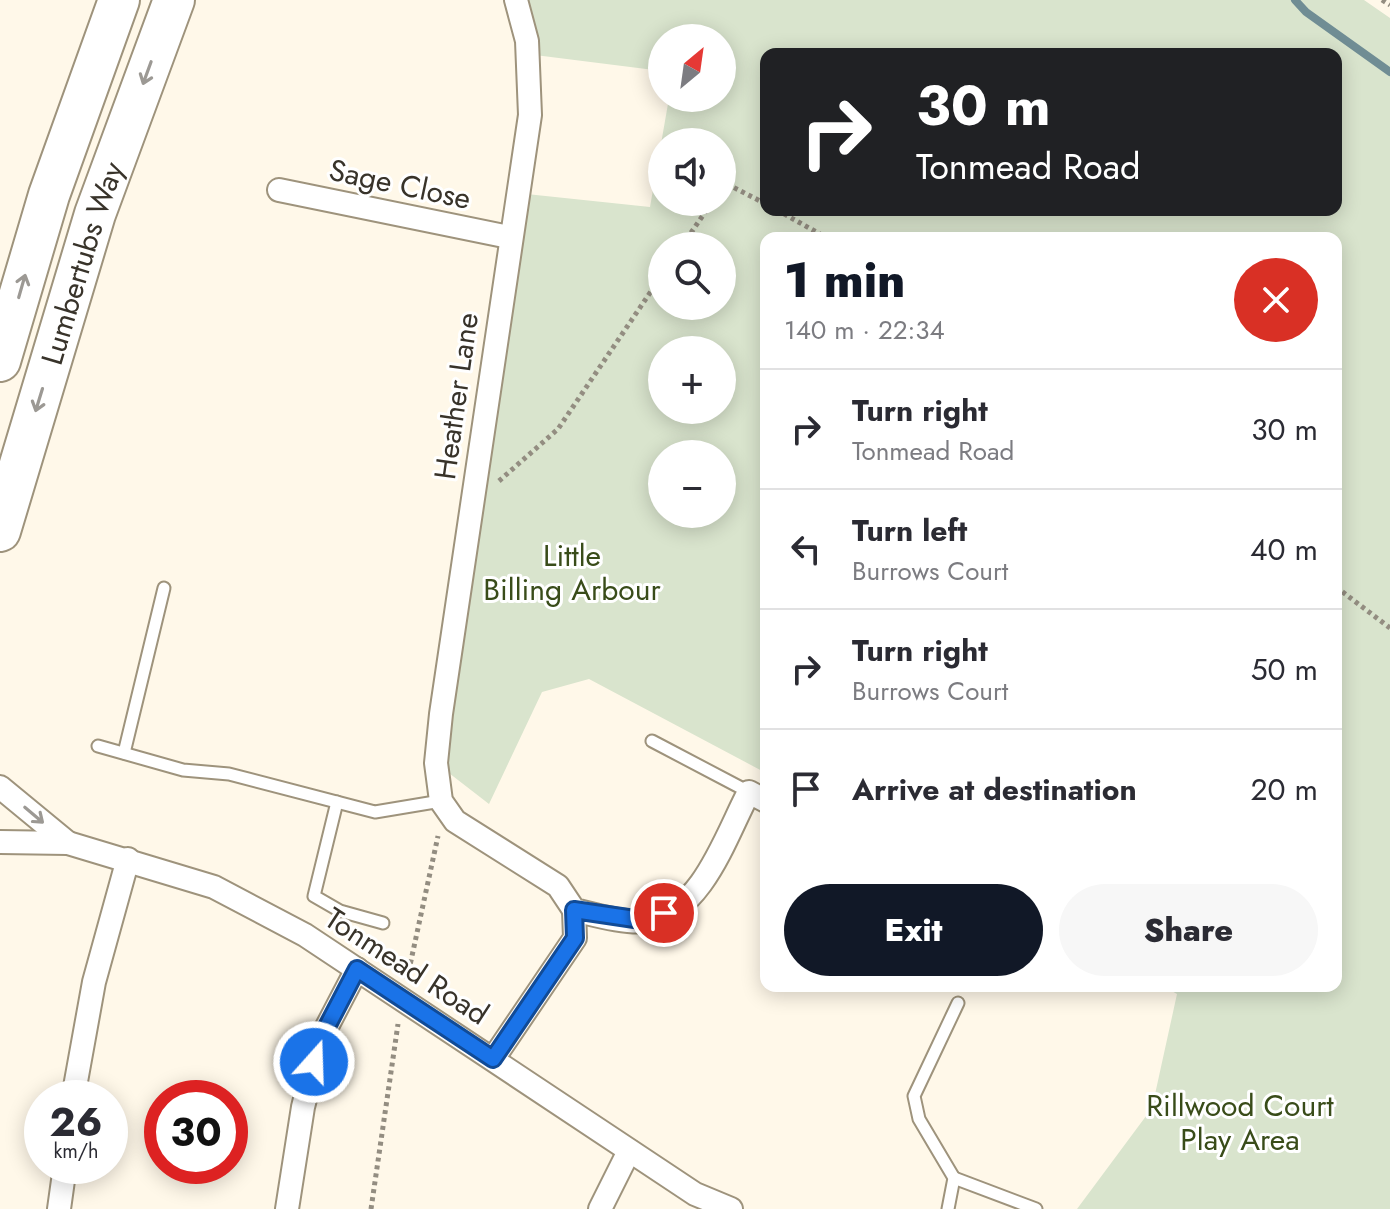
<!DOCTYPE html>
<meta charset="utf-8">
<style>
body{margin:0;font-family:Jost,sans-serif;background:#f7f7f7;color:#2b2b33;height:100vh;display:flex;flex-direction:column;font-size:30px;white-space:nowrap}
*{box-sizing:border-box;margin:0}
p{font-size:26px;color:#7c7c81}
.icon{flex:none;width:44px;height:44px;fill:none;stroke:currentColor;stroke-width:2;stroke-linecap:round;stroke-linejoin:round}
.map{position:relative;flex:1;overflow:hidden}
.side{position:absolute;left:760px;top:232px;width:582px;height:760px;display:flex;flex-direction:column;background:#fff;border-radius:16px;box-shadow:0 4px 20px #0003}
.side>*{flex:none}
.top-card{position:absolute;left:760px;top:48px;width:582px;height:168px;border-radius:16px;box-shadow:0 4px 20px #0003;background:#202124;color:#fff;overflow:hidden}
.needle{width:52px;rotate:29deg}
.buttons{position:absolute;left:648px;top:24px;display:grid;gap:16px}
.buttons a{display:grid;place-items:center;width:88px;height:88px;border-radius:50%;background:#fff;box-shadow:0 4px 20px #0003;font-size:40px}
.speed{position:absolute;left:24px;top:1080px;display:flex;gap:16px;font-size:40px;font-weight:700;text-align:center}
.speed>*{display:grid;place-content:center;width:104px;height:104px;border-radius:50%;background:#fff;box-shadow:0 4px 20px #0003;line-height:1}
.speed small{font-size:20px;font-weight:400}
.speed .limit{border:12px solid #d22;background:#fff;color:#111}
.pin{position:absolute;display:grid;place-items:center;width:68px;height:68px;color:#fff;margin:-34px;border:4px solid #fff;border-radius:50%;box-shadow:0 2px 8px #0007}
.me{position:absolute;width:88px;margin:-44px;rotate:20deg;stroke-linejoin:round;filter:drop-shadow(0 0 6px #0008)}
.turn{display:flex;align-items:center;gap:28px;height:168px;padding:0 24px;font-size:36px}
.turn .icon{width:104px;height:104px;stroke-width:2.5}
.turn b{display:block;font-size:56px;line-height:68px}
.round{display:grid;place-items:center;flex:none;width:84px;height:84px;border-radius:42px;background:#f7f7f7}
.summary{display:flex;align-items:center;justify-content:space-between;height:136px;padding:0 24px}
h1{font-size:48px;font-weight:800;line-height:60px;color:#111827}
.primary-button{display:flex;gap:16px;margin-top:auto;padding:16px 24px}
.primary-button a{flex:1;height:92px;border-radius:48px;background:#111827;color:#fff;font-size:32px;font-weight:800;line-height:92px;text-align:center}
.primary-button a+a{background:#f7f7f7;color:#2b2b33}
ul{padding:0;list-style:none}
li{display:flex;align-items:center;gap:24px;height:120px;padding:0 24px;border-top:2px solid #e1e1e2}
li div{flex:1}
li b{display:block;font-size:30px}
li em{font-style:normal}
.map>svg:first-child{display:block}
</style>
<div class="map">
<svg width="1390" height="1209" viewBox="0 0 1390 1209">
<rect width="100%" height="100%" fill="#fff8e9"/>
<path fill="#d9e4cd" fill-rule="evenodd" d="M514,0H1364L1390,18V1209H1077L1152,1108L1177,994L1163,986H1336V238H766V773L589,679L542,692L489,804L436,763L517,193L650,207L669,98H722V38H662V71L527,54ZM766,54H1336V210H766ZM662,142H722V202H662ZM662,246H722V306H662ZM662,350H722V410H662ZM662,454H722V514H662Z"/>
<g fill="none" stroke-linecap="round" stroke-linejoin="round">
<polyline stroke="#708d94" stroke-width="8" points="1295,0 1306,12 1390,72"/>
<g stroke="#9e937c" stroke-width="15">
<g id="lane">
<polyline points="652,741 749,792"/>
<polyline points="98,746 183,770 229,774 375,812 441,801"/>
<polyline points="124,753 164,588"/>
<polyline points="337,802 314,896 340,911 383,923"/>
<polyline points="954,1178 1036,1209"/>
<polyline points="948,1209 954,1178 919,1119 914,1096 958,1003"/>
</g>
</g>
<g stroke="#9e937c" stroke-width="26">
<g id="street">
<path d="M516,0L527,41L530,115L441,714L436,763L441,801L455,821L558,886L574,910C595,915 626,924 648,921C703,911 726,835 749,792L766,801"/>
<polyline points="279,190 509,237"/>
<polyline points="0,787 68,843"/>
<polyline points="0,842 68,843 214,887 305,935 695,1194 731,1209"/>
<polyline points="493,1059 575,938 574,910"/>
<polyline points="73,1098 94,982 128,859"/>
<polyline points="59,1209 65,1166"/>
<polyline points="287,1209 303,1107 320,1040 357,969"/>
<polyline points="600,1209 629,1151"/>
</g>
</g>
<g stroke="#9e937c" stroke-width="44">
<g id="highway">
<polyline points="0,361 49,195 119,0"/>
<path id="s1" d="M0,531L95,214L174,0"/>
</g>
</g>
<g stroke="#938d81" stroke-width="5" stroke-dasharray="4 4" stroke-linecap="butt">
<polyline points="1382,0 1390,5"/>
<polyline points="722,188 725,183 766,204"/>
<polyline points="777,210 827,238"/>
<polyline points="682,246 712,202"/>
<polyline points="499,481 558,429 662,275"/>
<polyline points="1336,587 1390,628"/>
<polyline points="407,979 438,836"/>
<polyline points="371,1209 398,1024"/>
</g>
<use href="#lane" stroke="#fff" stroke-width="11"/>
<use href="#street" stroke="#fff" stroke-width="22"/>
<use href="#highway" stroke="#fff" stroke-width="40"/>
</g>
<defs><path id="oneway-shaft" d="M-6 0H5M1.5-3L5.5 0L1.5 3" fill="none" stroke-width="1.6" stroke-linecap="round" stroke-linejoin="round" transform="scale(2)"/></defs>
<g stroke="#9c9994">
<use href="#oneway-shaft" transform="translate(147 73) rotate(110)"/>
<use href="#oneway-shaft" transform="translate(22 286) rotate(-74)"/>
<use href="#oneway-shaft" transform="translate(39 400) rotate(107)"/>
<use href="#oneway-shaft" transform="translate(34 815) rotate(40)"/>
</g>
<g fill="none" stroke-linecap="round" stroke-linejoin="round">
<g stroke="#114b97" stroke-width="20">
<polyline id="route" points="314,1062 320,1040 357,969 493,1059 575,938 574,910 648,921 664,913"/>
</g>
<use href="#route" stroke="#1a73e8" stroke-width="14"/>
</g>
<g text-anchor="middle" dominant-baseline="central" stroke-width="6" stroke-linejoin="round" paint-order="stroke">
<g font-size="30" fill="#38332a" stroke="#fff">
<text transform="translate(400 184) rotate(12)">Sage Close</text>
<text stroke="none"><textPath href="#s1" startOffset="280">Lumbertubs Way</textPath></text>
<text transform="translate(456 396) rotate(-82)">Heather Lane</text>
<text transform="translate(407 966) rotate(33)">Tonmead Road</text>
</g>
<g font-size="30" fill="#394c19" stroke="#fff">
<text x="572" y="555">Little<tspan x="572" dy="34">Billing Arbour</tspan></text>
<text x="1240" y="1105">Rillwood Court<tspan x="1240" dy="34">Play Area</tspan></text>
</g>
</g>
</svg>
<div class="buttons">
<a><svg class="needle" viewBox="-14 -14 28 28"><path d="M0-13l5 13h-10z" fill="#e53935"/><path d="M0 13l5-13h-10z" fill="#7c7c81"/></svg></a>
<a><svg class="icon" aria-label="sound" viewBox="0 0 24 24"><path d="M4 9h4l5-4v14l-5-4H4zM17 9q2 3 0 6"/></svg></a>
<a><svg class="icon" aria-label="search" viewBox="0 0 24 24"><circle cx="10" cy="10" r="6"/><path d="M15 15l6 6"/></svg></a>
<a>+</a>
<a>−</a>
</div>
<div class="speed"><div>26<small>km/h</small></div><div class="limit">30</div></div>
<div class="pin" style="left:664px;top:913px;background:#d93025"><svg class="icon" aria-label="arrive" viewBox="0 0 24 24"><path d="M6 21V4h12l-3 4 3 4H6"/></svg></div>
<svg class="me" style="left:314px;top:1062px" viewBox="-20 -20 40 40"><circle r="17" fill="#1a73e8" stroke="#fff" stroke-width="3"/><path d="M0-11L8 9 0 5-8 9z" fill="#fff"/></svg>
<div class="top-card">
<div class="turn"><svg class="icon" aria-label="right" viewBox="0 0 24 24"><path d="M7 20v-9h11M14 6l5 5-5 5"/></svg><div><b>30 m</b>Tonmead Road</div></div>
</div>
<section class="side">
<div class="summary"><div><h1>1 min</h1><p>140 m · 22:34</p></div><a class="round" style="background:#d93025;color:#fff"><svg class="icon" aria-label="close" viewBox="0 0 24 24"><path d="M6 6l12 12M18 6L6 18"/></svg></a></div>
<ul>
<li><svg class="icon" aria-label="right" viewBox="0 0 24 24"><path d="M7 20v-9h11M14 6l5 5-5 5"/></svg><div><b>Turn right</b><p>Tonmead Road</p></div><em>30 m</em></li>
<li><svg class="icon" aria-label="left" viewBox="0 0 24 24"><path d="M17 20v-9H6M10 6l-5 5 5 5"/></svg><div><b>Turn left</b><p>Burrows Court</p></div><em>40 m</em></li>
<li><svg class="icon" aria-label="right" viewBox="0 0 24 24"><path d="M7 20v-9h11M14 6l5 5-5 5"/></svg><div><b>Turn right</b><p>Burrows Court</p></div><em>50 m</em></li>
<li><svg class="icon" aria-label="arrive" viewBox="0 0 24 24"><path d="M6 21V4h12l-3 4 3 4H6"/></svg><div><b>Arrive at destination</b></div><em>20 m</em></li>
</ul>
<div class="primary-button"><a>Exit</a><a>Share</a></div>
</section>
</div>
